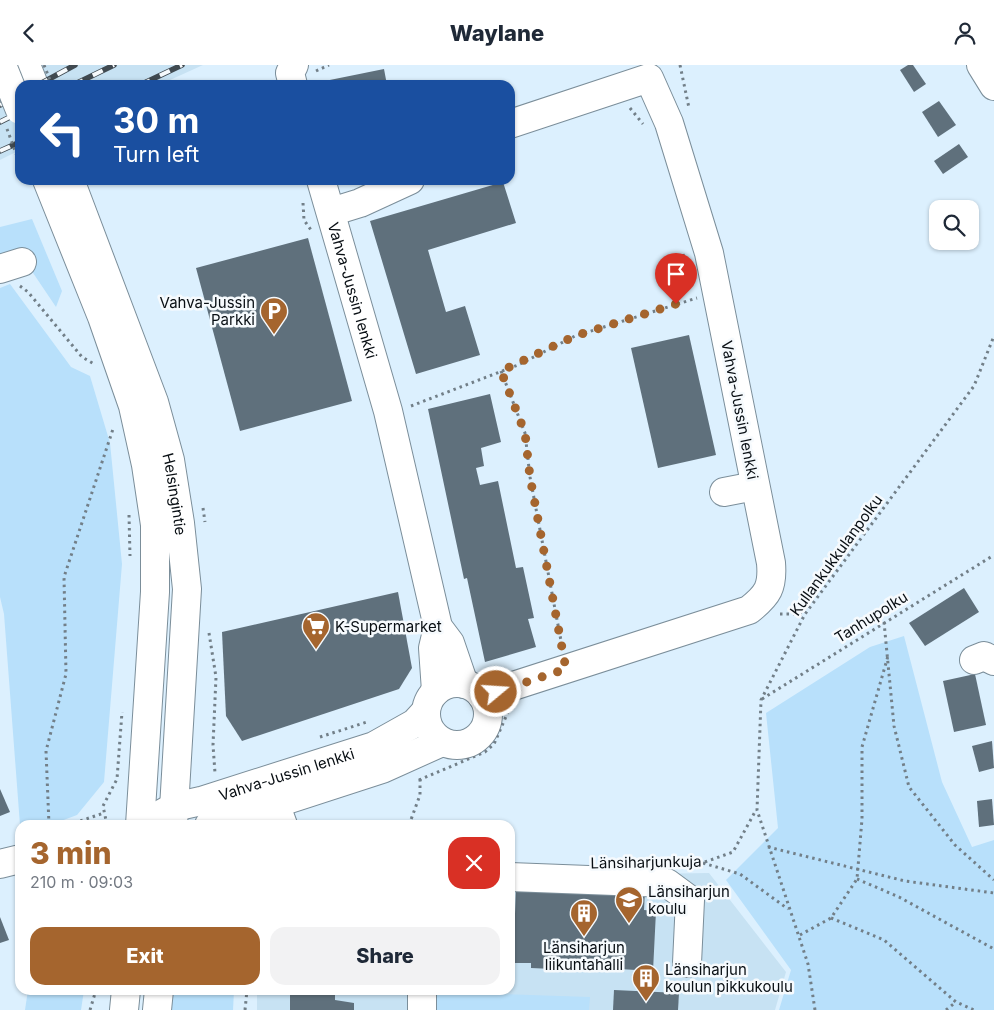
<!DOCTYPE html>
<meta charset="utf-8">
<style>
body{margin:0;font-family:Inter,sans-serif;background:#f2f2f3;color:#1f2937;height:100vh;display:flex;flex-direction:column;font-size:19px;white-space:nowrap}
*{box-sizing:border-box;margin:0}
p{font-size:16px;color:#747a83}
.icon{flex:none;width:28px;height:28px;fill:none;stroke:currentColor;stroke-width:2;stroke-linecap:round;stroke-linejoin:round}
.map{position:relative;flex:1;overflow:hidden}
.panel{position:absolute;left:15px;top:755px;width:500px;height:175px;display:flex;flex-direction:column;background:#fff;border-radius:15px;box-shadow:0 1px 4px #0004}
.panel>*{flex:none}
.banner{position:absolute;left:15px;top:15px;width:500px;height:105px;border-radius:15px;box-shadow:0 1px 4px #0004;background:#1a4fa0;color:#fff;overflow:hidden}
.controls{position:absolute;left:929px;top:135px;display:grid;gap:10px}
.controls a{display:grid;place-items:center;width:50px;height:50px;border-radius:10px;background:#fff;box-shadow:0 1px 4px #0004;font-size:25px}
.pin{position:absolute;display:grid;place-items:center;width:42px;height:42px;color:#fff;margin:-51px -21px;border-radius:50% 50% 50% 0;rotate:-45deg;box-shadow:0 0 5px #0007}
.pin .icon{rotate:45deg}
.me{position:absolute;width:55px;margin:-28px;rotate:72deg;stroke-linejoin:round;filter:drop-shadow(0 0 4px #0008)}
.turn{display:flex;align-items:center;gap:18px;height:105px;padding:0 15px;font-size:22px}
.turn .icon{width:65px;height:65px;stroke-width:2.5}
.turn b{display:block;font-size:35px;line-height:42px}
.round{display:grid;place-items:center;flex:none;width:52px;height:52px;border-radius:15px;background:#f2f2f3}
.summary{display:flex;align-items:center;justify-content:space-between;height:85px;padding:0 15px}
h1{font-size:30px;font-weight:800;line-height:38px;color:#a5652e}
.primary-button{display:flex;gap:10px;margin-top:auto;padding:10px 15px}
.primary-button a{flex:1;height:58px;border-radius:15px;background:#a5652e;color:#fff;font-size:20px;font-weight:800;line-height:58px;text-align:center}
.primary-button a+a{background:#f2f2f3;color:#1f2937}
header{display:flex;justify-content:space-between;align-items:center;height:65px;padding:0 15px;background:#fff;font-size:22px;font-weight:800}
.map>svg:first-child{display:block}
</style>
<header><svg class="icon" aria-label="back" viewBox="0 0 24 24"><path d="M15 5l-7 7 7 7"/></svg>Waylane<svg class="icon" aria-label="person" viewBox="0 0 24 24"><circle cx="12" cy="8" r="4"/><path d="M4 21q1-7 8-7t8 7"/></svg></header>
<div class="map">
<svg width="994" height="945" viewBox="0 0 994 945">
<rect width="100%" height="100%" fill="#dcf0fe"/>
<g fill="#c7e2f3">
<polygon points="0,0 203,0 159,20 20,20 20,85 0,95"/>
<polygon points="709,808 786,907 775,945 257,945 257,925 510,925 510,811"/>
</g>
<g fill="#b8e0fb">
<polygon points="32,154 62,226 56,242 25,196 0,192 0,162"/>
<polygon points="10,219 71,302 90,311 110,378 122,499 104,717 77,750 50,760 20,760 4,549 0,532 0,223"/>
<polygon points="904,571 942,717 972,782 994,775 994,945 779,945 791,905 726,815 778,763 766,648 870,582"/>
<polygon points="28,925 84,925 81,945 25,945"/>
<polygon points="170,925 234,925 233,945 168,945"/>
<polygon points="434,927 590,932 589,945 433,945"/>
</g>
<g fill="#5f707c">
<polygon points="908,0 913,0 926,19 914,27 900,5"/>
<polygon points="384,4 387,20 316,20 315,18"/>
<polygon points="939,36 956,60 938,72 922,47"/>
<polygon points="959,79 968,92 943,109 934,96"/>
<polygon points="503,117 516,158 428,185 446,247 465,241 480,290 416,309 370,156"/>
<polygon points="308,173 352,336 240,366 196,203"/>
<polygon points="689,270 716,390 658,403 631,283"/>
<polygon points="490,329 501,377 481,383 484,401 476,403 480,420 498,416 516,503 523,502 534,553 528,554 536,582 485,597 467,513 464,514 428,344"/>
<polygon points="964,523 979,547 925,581 909,558"/>
<polygon points="398,527 412,603 399,624 242,676 226,651 222,567"/>
<polygon points="975,609 986,660 954,667 943,616"/>
<polygon points="992,676 994,703 979,707 972,681"/>
<polygon points="0,724 10,747 0,751"/>
<polygon points="992,734 994,760 979,762 977,736"/>
<polygon points="516,824 645,825 644,845 656,846 653,906 619,904 619,907 531,903 531,898 513,898"/>
<polygon points="0,852 9,875 0,878"/>
<polygon points="290,925 335,925 335,935 354,938 354,945 290,945"/>
<polygon points="614,925 679,928 678,945 613,945"/>
</g>
<g fill="none" stroke-linecap="round" stroke-linejoin="round">
<g stroke="#7b8e9a" stroke-width="30">
<g id="minor">
<polyline points="981,0 994,21"/>
<polyline points="293,20 290,8 294,0"/>
<path id="s1" d="M321,115L388,346L438,562L450,578L464,619"/>
<polyline points="331,147 360,138 410,115"/>
<polyline points="0,204 22,197"/>
<polyline points="724,427 755,421"/>
<polyline points="974,595 984,591 994,596"/>
<circle cx="457" cy="649" r="31"/>
<polyline points="436,626 433,583 438,562"/>
<path d="M482,631L749,545C768,530 773,522 771,498L709,188L669,58L649,13L510,59"/>
<polyline points="275,738 283,760"/>
<path id="s2" d="M141,760L174,742L201,736L374,681L415,658L426,646"/>
<polyline points="209,760 382,704 442,677"/>
<polyline points="0,799 20,794"/>
<polyline points="510,812 667,818 690,835 687,898"/>
<polyline points="422,945 422,925"/>
</g>
</g>
<g stroke="#7b8e9a" stroke-width="30">
<g id="major">
<polyline points="26,0 34,20"/>
<polyline points="47,115 102,252 133,341 146,400 155,460 155,527 140,760"/>
<path id="s3" d="M70,115L154,337L170,395L180,458L187,524L173,760"/>
<polyline points="124,945 126,925"/>
<polyline points="157,945 159,925"/>
</g>
</g>
<g stroke="#727f88" stroke-width="3" stroke-dasharray="2.5 4" stroke-linecap="butt">
<polyline points="680,0 689,43"/>
<polyline points="316,6 329,0"/>
<polyline points="630,43 643,59"/>
<polyline points="303,138 304,155 311,165"/>
<polyline points="683,189 687,207"/>
<polyline points="20,221 28,227 82,292 94,299"/>
<polyline points="501,306 525,368 530,412 562,581"/>
<polyline points="411,341 518,300 575,271 697,233"/>
<polyline points="203,443 205,457"/>
<polyline points="129,450 130,491"/>
<polyline points="780,549 805,549"/>
<polyline points="884,557 894,661 909,722 955,780 994,815"/>
<polyline points="209,568 216,612 213,680 215,708"/>
<polyline points="762,634 994,490"/>
<polyline points="320,672 367,657"/>
<polyline points="419,715 485,687 494,679 508,647"/>
<polyline points="49,760 46,686 66,609 64,512 113,364"/>
<polyline points="68,760 104,748"/>
<polyline points="107,760 103,741 117,714 122,647"/>
<polyline points="409,760 420,730 420,714"/>
<polyline points="768,782 905,816 994,828"/>
<polyline points="679,798 702,798 733,787 756,745"/>
<polyline points="703,798 740,809 788,844"/>
<polyline points="857,814 899,832 994,884"/>
<polyline points="831,853 884,875 956,937 974,945"/>
<polyline points="800,870 831,853 857,814 862,754 862,682 888,591"/>
<polyline points="90,945 96,925"/>
<polyline points="245,945 247,925"/>
<polyline points="815,945 808,899 757,745 761,635 805,549 974,321 994,271"/>
<polyline points="946,945 956,937"/>
</g>
<use href="#minor" stroke="#fff" stroke-width="28"/>
<use href="#major" stroke="#fff" stroke-width="28"/>
<g stroke="#404a51" stroke-width="5.5">
<g id="rail">
<polyline points="38,20 75,0"/>
<polyline points="73,20 114,0"/>
<polyline points="140,20 182,0"/>
<polyline points="0,40 20,29"/>
<polyline points="0,57 20,47"/>
<polyline points="0,86 20,77"/>
</g>
</g>
<use href="#rail" stroke="#f6fafd" stroke-width="4" stroke-dasharray="11" stroke-linecap="butt"/>
<g stroke="#7b8e9a" stroke-width="30" stroke-linecap="butt">
<polyline id="major-bridge" points="2,0 20,45"/>
</g>
<g stroke="#727f88" stroke-width="3" stroke-dasharray="2.5 4" stroke-linecap="butt">
<polyline points="44,0 52,20"/>
<polyline points="7,64 20,99"/>
</g>
<use href="#major-bridge" stroke="#fff" stroke-width="28"/>
</g>
<g fill="none" stroke-linecap="round" stroke-linejoin="round">
<polyline stroke="#a5652e" stroke-width="9" stroke-dasharray="0 16.2" points="496,627 566,604 530,412 525,368 501,306 575,271 676,239"/>
</g>
<defs>
<g id="parking-pin" transform="scale(1.4375)"><path d="M0 17L-7.5 6A9.5 9.5 0 1 1 7.5 6Z" fill="#a5652e" stroke="#f6fafd"/><path d="M-3.5-5.5H1a3.5 3.5 0 0 1 0 7H-1V5.5H-3.5ZM-1-3.4V-.6H.8a1.4 1.4 0 0 0 0-2.8Z" fill="#fff"/></g>
<g id="supermarket-pin" transform="scale(1.4375)"><path d="M0 17L-7.5 6A9.5 9.5 0 1 1 7.5 6Z" fill="#a5652e" stroke="#f6fafd"/><path d="M-6-5.5h2.5l.6 2H6L4.5 2H-2.5L-4.4-4H-6ZM-1.5 3.2a1.3 1.3 0 1 0 .1 0ZM3 3.2a1.3 1.3 0 1 0 .1 0Z" fill="#fff"/></g>
<g id="school-pin" transform="scale(1.4375)"><path d="M0 17L-7.5 6A9.5 9.5 0 1 1 7.5 6Z" fill="#a5652e" stroke="#f6fafd"/><path d="M0-5L7-2L0 1L-7-2ZM-4 1L0 2.5L4 1V4Q0 6-4 4Z" fill="#fff"/></g>
<g id="building-pin" transform="scale(1.4375)"><path d="M0 17L-7.5 6A9.5 9.5 0 1 1 7.5 6Z" fill="#a5652e" stroke="#f6fafd"/><path d="M-4-6H4V6H1V3H-1V6H-4ZM-2.5-4.3h1.7v1.8h-1.7ZM.8-4.3h1.7v1.8H.8ZM-2.5-1h1.7V.8h-1.7ZM.8-1h1.7V.8H.8Z" fill="#fff"/></g>
</defs>
<g fill-rule="evenodd">
<use href="#parking-pin" x="274" y="246"/>
<use href="#supermarket-pin" x="316" y="561"/>
<use href="#school-pin" x="629" y="835"/>
<use href="#building-pin" x="584" y="848"/>
<use href="#building-pin" x="646" y="913"/>
</g>
<g text-anchor="middle" dominant-baseline="central" stroke-width="5" stroke-linejoin="round" paint-order="stroke">
<g font-size="15" fill="#080e13" stroke="#f6fafd">
<text stroke="none"><textPath href="#s1" startOffset="115">Vahva-Jussin lenkki</textPath></text>
<text transform="translate(740 345) rotate(79)">Vahva-Jussin lenkki</text>
<text stroke="none"><textPath href="#s3" startOffset="332">Helsingintie</textPath></text>
<text transform="translate(836 490) rotate(-54)">Kullankukkulanpolku</text>
<text transform="translate(871 552) rotate(-32)">Tanhupolku</text>
<text stroke="none"><textPath href="#s2" startOffset="155">Vahva-Jussin lenkki</textPath></text>
<text transform="translate(646 797) rotate(-1)">Länsiharjunkuja</text>
</g>
<g font-size="15" fill="#080e13" stroke="#f6fafd" text-anchor="start">
<text x="255" y="237" text-anchor="end">Vahva-Jussin<tspan x="255" dy="17">Parkki</tspan></text>
<text x="335" y="561">K-Supermarket</text>
<text x="648" y="826">Länsiharjun<tspan x="648" dy="17">koulu</tspan></text>
<text x="584" y="882" text-anchor="middle">Länsiharjun<tspan x="584" dy="17">liikuntahalli</tspan></text>
<text x="665" y="904">Länsiharjun<tspan x="665" dy="17">koulun pikkukoulu</tspan></text>
</g>
</g>
</svg>
<div class="controls">
<a><svg class="icon" aria-label="search" viewBox="0 0 24 24"><circle cx="10" cy="10" r="6"/><path d="M15 15l6 6"/></svg></a>
</div>
<div class="pin" style="left:676px;top:239px;background:#d93025"><svg class="icon" aria-label="arrive" viewBox="0 0 24 24"><path d="M6 21V4h12l-3 4 3 4H6"/></svg></div>
<svg class="me" style="left:496px;top:627px" viewBox="-20 -20 40 40"><circle r="17" fill="#a5652e" stroke="#fff" stroke-width="3"/><path d="M0-11L8 9 0 5-8 9z" fill="#fff"/></svg>
<div class="banner">
<div class="turn"><svg class="icon" aria-label="left" viewBox="0 0 24 24"><path d="M17 20v-9H6M10 6l-5 5 5 5"/></svg><div><b>30 m</b>Turn left</div></div>
</div>
<section class="panel">
<div class="summary"><div><h1>3 min</h1><p>210 m · 09:03</p></div><a class="round" style="background:#d93025;color:#fff"><svg class="icon" aria-label="close" viewBox="0 0 24 24"><path d="M6 6l12 12M18 6L6 18"/></svg></a></div>
<div class="primary-button"><a>Exit</a><a>Share</a></div>
</section>
</div>
